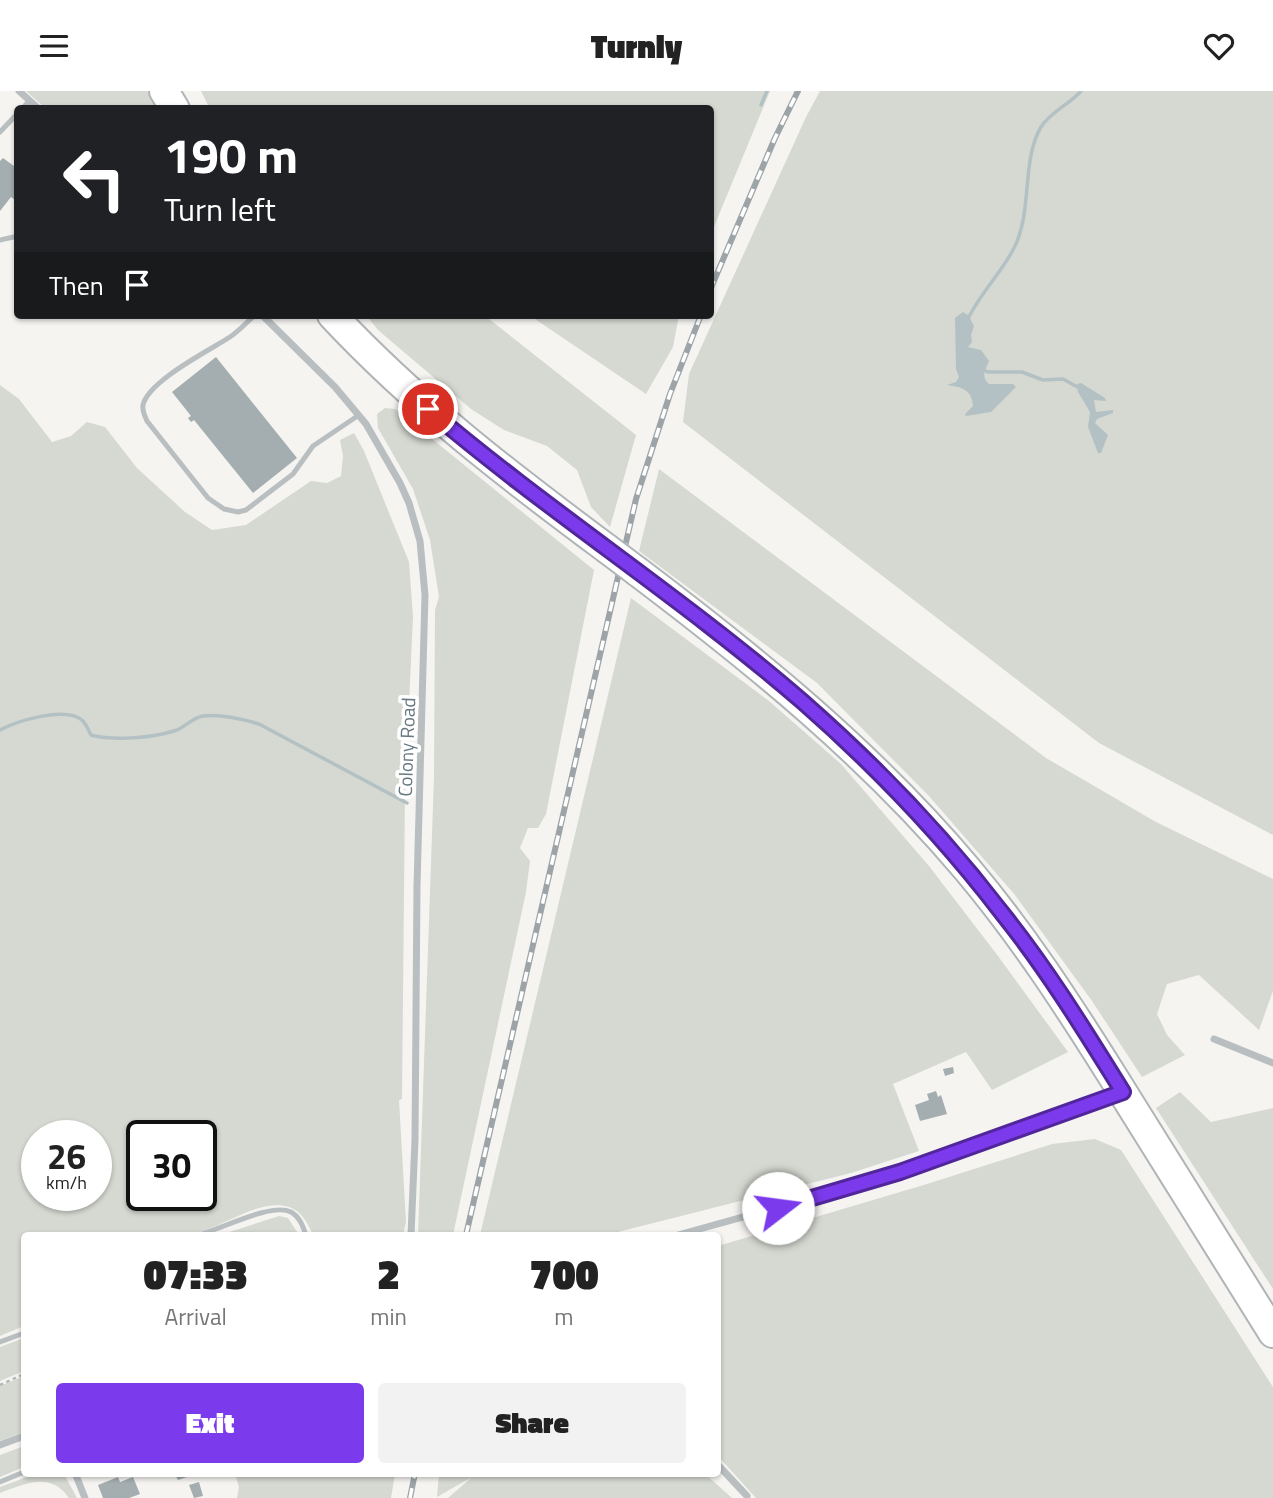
<!DOCTYPE html>
<style>
body{margin:0;font-family:"Titillium Web",sans-serif;background:#f2f2f2;color:#222;height:100vh;display:flex;flex-direction:column;font-size:26px;white-space:nowrap}
*{box-sizing:border-box;margin:0}
p{font-size:23px;color:#767676}
.icon{flex:none;width:38px;height:38px;fill:none;stroke:currentColor;stroke-width:2;stroke-linecap:round;stroke-linejoin:round}
.map{position:relative;flex:1;overflow:hidden}
.sheet{position:absolute;left:21px;top:1141px;width:700px;height:245px;display:flex;flex-direction:column;background:#fff;border-radius:7px;box-shadow:0 2px 5px #0004}
.sheet>*{flex:none}
.guide{position:absolute;left:14px;top:14px;width:700px;height:214px;border-radius:7px;box-shadow:0 2px 5px #0004;background:#202124;color:#fff;overflow:hidden}
.speed{position:absolute;left:21px;top:1029px;display:flex;gap:14px;font-size:35px;font-weight:700;text-align:center}
.speed>*{display:grid;place-content:center;width:91px;height:91px;border-radius:50%;background:#fff;box-shadow:0 2px 5px #0004;line-height:1}
.speed small{font-size:18px;font-weight:400}
.speed .limit{border:4px solid #111;border-radius:10px;background:#fff;color:#111}
.pin{position:absolute;display:grid;place-items:center;width:60px;height:60px;color:#fff;margin:-30px;border:4px solid #fff;border-radius:50%;box-shadow:0 2px 7px #0007}
.me{position:absolute;width:77px;margin:-38px;rotate:75deg;stroke-linejoin:round;filter:drop-shadow(0 0 5px #0008)}
.turn{display:flex;align-items:center;gap:24px;height:147px;padding:0 35px;font-size:32px}
.turn .icon{width:91px;height:91px;stroke-width:2.5}
.turn b{display:block;font-size:49px;line-height:60px}
.then{display:flex;align-items:center;height:66px;padding:0 35px;background:#0003;gap:14px;font-size:26px}
.eta{display:flex;justify-content:space-evenly;align-items:center;height:119px;text-align:center}
.eta b{font-size:42px;font-weight:800;line-height:49px}
.action{display:flex;gap:14px;margin-top:auto;padding:14px 35px}
.action a{flex:1;height:80px;border-radius:7px;background:#7c3aed;color:#fff;font-size:28px;font-weight:800;line-height:80px;text-align:center}
.action a+a{background:#f2f2f2;color:#222}
header{display:flex;justify-content:space-between;align-items:center;height:91px;padding:0 35px;background:#fff;font-size:32px;font-weight:800}
.map>svg:first-child{display:block}
</style>
<header><svg class="icon" aria-label="menu" viewBox="0 0 24 24"><path d="M4 6h16M4 12h16M4 18h16"/></svg>Turnly<svg class="icon" aria-label="heart" viewBox="0 0 24 24"><path d="M12 20l-8-8c-3-5 5-10 8-4 3-6 11-1 8 4z"/></svg></header>
<div class="map">
<svg width="1273" height="1407" viewBox="0 0 1273 1407">
<rect width="100%" height="100%" fill="#f5f4f1"/>
<g fill="#d5d9d1" fill-rule="evenodd">
<polygon points="26,0 147,0 158,17 45,17"/>
<polygon points="201,0 770,0 711,143 710,18 210,18"/>
<polygon points="820,0 1273,0 1273,744 1099,652 683,331 689,283 806,26"/>
<polygon points="366,224 484,224 636,344 610,436 591,416 577,379 547,355 504,339 471,318 378,239"/>
<polygon points="529,224 679,224 673,256 646,303"/>
<path d="M0,294L19,308L52,351L71,345L87,331L105,336L137,377L185,421L212,439L246,434L311,390L327,392L341,385L343,365L340,349L354,342L364,360L409,471L413,526L405,700L402,1008L399,1009L406,1131L403,1144H313C308,1133 302,1120 289,1116C262,1107 225,1134 199,1141C192,1142 184,1143 177,1144H24V1235L0,1245ZM37,1045H96V1104H37ZM142,1045H201V1104H142Z"/>
<polygon points="385,317 395,318 594,479 546,723 538,737 528,737 520,757 530,770 526,801 453,1144 418,1144 434,686 435,519 439,506 430,449 413,398 378,337 377,323"/>
<polygon points="659,378 1046,667 1156,731 1273,788 1273,900 1259,939 1199,884 1167,893 1157,923 1167,944 1185,964 1142,986 1092,910 1015,804 929,705 817,592 639,460"/>
<polygon points="631,507 769,610 841,673 929,775 998,865 1068,961 992,999 966,961 893,993 919,1060 851,1082 606,1144 480,1144"/>
<polygon points="1180,1001 1211,1031 1273,1017 1273,1198 1156,1017"/>
<polygon points="1095,1048 1121,1059 1273,1296 1273,1407 756,1407 718,1365 718,1155 927,1093 1052,1053"/>
<polygon points="279,1125 288,1127 299,1144 220,1144"/>
<polygon points="24,1247 24,1280 0,1290 0,1256"/>
<polygon points="24,1285 24,1341 0,1350 0,1295"/>
<polygon points="24,1355 24,1376 0,1386 0,1364"/>
<polygon points="704,1382 732,1407 448,1407 472,1386 437,1406 439,1383"/>
<path d="M35,1383H64L77,1407H69C50,1380 25,1393 0,1402V1396Z"/>
<polygon points="235,1383 235,1382 395,1383 391,1407 237,1407 239,1396"/>
</g>
<g fill="#b3c1c4">
<path d="M963,221L968,224L974,235L971,244L972,251L968,256L981,259L989,270C985,280 981,285 989,293H1013L1016,296L991,321L966,325L965,323L973,315C972,298 961,296 947,294L956,291L959,286L956,278L955,227Z"/>
<polygon points="1081,292 1105,307 1106,310 1094,309 1096,321 1113,319 1113,322 1097,328 1095,332 1108,344 1101,362 1098,362 1088,336 1090,321 1078,301 1077,293"/>
</g>
<g fill="none" stroke-linecap="round" stroke-linejoin="round">
<g stroke="#b3c1c4" stroke-width="3.5">
<polyline points="761,14 767,0"/>
<path d="M967,230C979,203 1001,183 1014,157C1033,120 1021,70 1041,36C1050,21 1070,13 1081,0"/>
<polyline points="982,278 988,281 1022,281 1043,289 1063,288 1081,298"/>
<path d="M0,639C17,630 65,615 82,629C86,633 89,640 91,644C114,650 151,647 174,640C185,637 191,627 203,625C221,623 242,628 259,633L407,712"/>
</g>
</g>
<g fill="#a4adb0">
<polygon points="3,67 18,78 18,111 11,106 0,120 0,70"/>
<polygon points="216,266 297,367 253,402 194,329 191,331 188,327 191,325 172,301"/>
<polygon points="953,976 954,982 945,985 943,978"/>
<polygon points="936,1000 938,1006 941,1004 947,1023 920,1030 915,1014 929,1009 927,1003"/>
<polygon points="174,1382 185,1382 187,1386 178,1389"/>
<polygon points="118,1386 120,1391 133,1386 140,1403 129,1407 103,1407 98,1394"/>
<polygon points="199,1391 203,1405 194,1407 189,1394"/>
</g>
<g fill="none" stroke-linecap="round" stroke-linejoin="round">
<g stroke="#afb4b6" stroke-width="32">
<g id="highway">
<polyline points="164,0 175,18"/>
<path d="M332,224C414,312 509,385 606,457"/>
<path d="M638,481C757,571 871,664 967,778C1021,842 1066,911 1110,981C1165,1068 1219,1155 1273,1242"/>
</g>
</g>
<polyline stroke="#b4b8ba" stroke-width="2.5" stroke-dasharray="3.5 3.5" stroke-linecap="butt" points="0,1294 24,1283"/>
<g stroke="#b9bfc1" stroke-width="5">
<polyline points="22,18 30,9"/>
<polyline points="0,41 18,22"/>
<polyline points="0,149 18,145"/>
<path d="M255,224C247,231 239,240 230,246C210,259 148,290 143,314C142,320 145,325 147,330L208,407L224,418L238,421L246,419L293,383L313,355L359,324"/>
<path d="M198,1144C220,1139 271,1111 291,1121C300,1126 303,1136 306,1144"/>
<polyline points="0,1251 24,1242"/>
<polyline points="0,1391 24,1381"/>
</g>
<g stroke="#b9bfc1" stroke-width="7">
<polyline points="19,0 39,18"/>
<polyline points="262,224 335,296 366,333 400,392 409,412 420,450 425,504 417,795 415,1049 411,1144"/>
<polyline points="1214,948 1273,972"/>
<polyline points="678,1144 862,1093 1116,1004"/>
<polyline points="0,1354 24,1345"/>
<polyline points="718,1374 747,1405"/>
<polyline points="75,1382 85,1407"/>
</g>
<use href="#highway" stroke="#fff" stroke-width="28"/>
<g stroke="#9ca4a7" stroke-width="6">
<g id="rail">
<polyline points="710,199 775,47 798,0"/>
<polyline points="466,1144 636,408 670,303 701,224"/>
<polyline points="410,1407 415,1382"/>
</g>
</g>
<use href="#rail" stroke="#fff" stroke-width="3.5" stroke-dasharray="10" stroke-linecap="butt"/>
<g stroke="#afb4b6" stroke-width="32" stroke-linecap="butt">
<polyline id="highway-bridge" points="606,457 638,481"/>
</g>
<use href="#highway-bridge" stroke="#fff" stroke-width="28"/>
</g>
<g fill="none" stroke-linecap="round" stroke-linejoin="round">
<g stroke="#51269a" stroke-width="18">
<path id="route" d="M428,318C549,421 683,507 803,611C876,675 943,745 1002,822C1047,878 1085,940 1123,1001L900,1081L778,1117"/>
</g>
<use href="#route" stroke="#7c3aed" stroke-width="12"/>
</g>
<g text-anchor="middle" dominant-baseline="central" stroke-width="7" stroke-linejoin="round" paint-order="stroke">
<g font-size="19" fill="#667880" stroke="#fff">
<text transform="translate(406 656) rotate(-88)">Colony Road</text>
</g>
</g>
</svg>
<div class="speed"><div>26<small>km/h</small></div><div class="limit">30</div></div>
<div class="pin" style="left:428px;top:318px;background:#d93025"><svg class="icon" aria-label="arrive" viewBox="0 0 24 24"><path d="M6 21V4h12l-3 4 3 4H6"/></svg></div>
<svg class="me" style="left:778px;top:1117px" viewBox="-20 -20 40 40"><circle r="19" fill="#fff"/><path d="M0-13L10 11 0 6-10 11z" fill="#7c3aed"/></svg>
<div class="guide">
<div class="turn"><svg class="icon" aria-label="left" viewBox="0 0 24 24"><path d="M17 20v-9H6M10 6l-5 5 5 5"/></svg><div><b>190 m</b>Turn left</div></div>
<div class="then">Then<svg class="icon" aria-label="arrive" viewBox="0 0 24 24"><path d="M6 21V4h12l-3 4 3 4H6"/></svg></div>
</div>
<section class="sheet">
<div class="eta">
<div><b>07:33</b><p>Arrival</p></div>
<div><b>2</b><p>min</p></div>
<div><b>700</b><p>m</p></div>
</div>
<div class="action"><a>Exit</a><a>Share</a></div>
</section>
</div>
